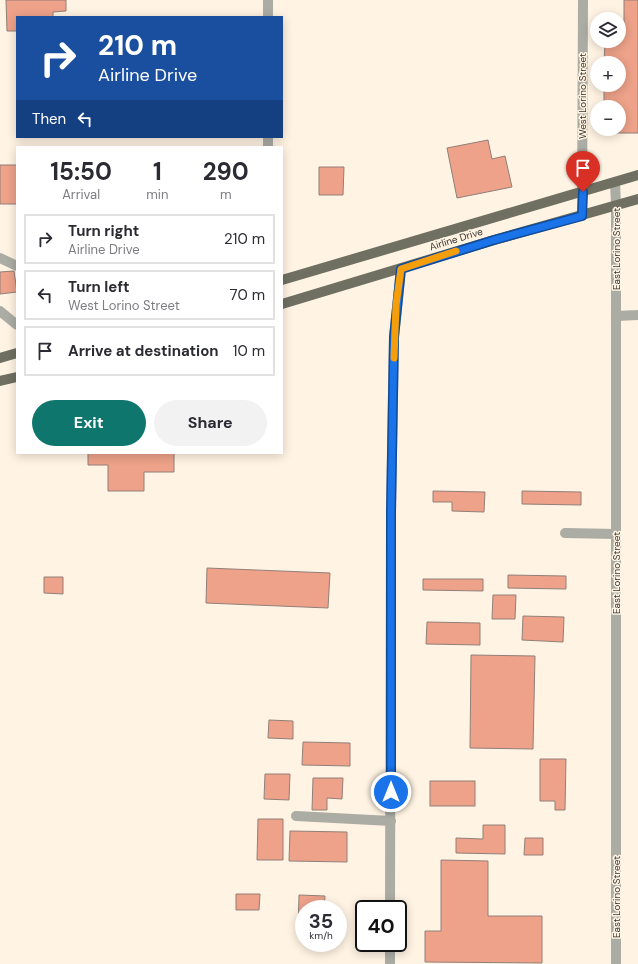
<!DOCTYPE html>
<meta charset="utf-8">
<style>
body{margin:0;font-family:"DM Sans",sans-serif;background:#f2f2f3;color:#2b2b33;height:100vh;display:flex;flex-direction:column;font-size:15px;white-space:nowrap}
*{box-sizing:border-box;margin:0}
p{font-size:13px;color:#7c7c81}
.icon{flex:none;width:22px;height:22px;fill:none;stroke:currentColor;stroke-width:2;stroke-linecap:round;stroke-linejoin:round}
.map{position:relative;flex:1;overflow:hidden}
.sheet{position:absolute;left:16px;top:146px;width:267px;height:308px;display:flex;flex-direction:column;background:#fff;border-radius:0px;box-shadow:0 2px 10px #0003}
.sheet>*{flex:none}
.hud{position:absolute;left:16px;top:16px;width:267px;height:122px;border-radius:0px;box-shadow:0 2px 10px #0003;background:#1a4fa0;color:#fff;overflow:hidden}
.controls{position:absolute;left:590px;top:12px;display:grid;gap:8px}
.controls a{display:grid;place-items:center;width:36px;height:36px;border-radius:50%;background:#fff;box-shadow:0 2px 10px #0003;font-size:20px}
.speed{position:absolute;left:295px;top:900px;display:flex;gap:8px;font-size:20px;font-weight:700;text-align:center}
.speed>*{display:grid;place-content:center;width:52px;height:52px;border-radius:50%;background:#fff;box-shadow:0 2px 10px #0003;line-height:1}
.speed small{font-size:10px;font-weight:400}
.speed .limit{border:2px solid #111;border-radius:6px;background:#fff;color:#111}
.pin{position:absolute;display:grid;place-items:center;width:34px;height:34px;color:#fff;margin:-41px -17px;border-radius:50% 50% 50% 0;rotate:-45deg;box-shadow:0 0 4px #0007}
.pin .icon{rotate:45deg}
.me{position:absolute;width:44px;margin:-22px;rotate:0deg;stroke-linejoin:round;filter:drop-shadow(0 0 3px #0008)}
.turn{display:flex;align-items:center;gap:14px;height:84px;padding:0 16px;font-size:18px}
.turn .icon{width:52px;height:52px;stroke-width:2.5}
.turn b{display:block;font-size:28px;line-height:34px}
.then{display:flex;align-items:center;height:38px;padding:0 16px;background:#0003;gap:8px;font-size:15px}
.eta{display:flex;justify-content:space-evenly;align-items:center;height:68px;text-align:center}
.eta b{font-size:24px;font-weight:700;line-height:28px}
.cta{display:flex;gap:8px;margin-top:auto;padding:8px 16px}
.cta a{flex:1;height:46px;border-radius:24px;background:#0f766e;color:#fff;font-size:16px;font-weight:700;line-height:46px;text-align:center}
.cta a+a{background:#f2f2f3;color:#2b2b33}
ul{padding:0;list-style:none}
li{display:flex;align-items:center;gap:12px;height:50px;margin:0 8px 6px;padding:0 8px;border:2px solid #e1e1e2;border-radius:0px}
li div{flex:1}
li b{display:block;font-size:15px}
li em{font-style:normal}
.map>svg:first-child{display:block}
</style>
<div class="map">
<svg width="638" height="964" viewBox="0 0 638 964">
<rect width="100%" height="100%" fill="#fff3e3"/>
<g fill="#eda289" stroke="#927f79">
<polygon points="6,0 66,0 66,11 53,12 53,17 17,17 17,31 7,31"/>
<polygon points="624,0 638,0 638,133 604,133 604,129 619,129 619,107 604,107 604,85 619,85 619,63 604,63 605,41 619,41 619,23 624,23"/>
<polygon points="488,140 492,159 505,156 512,187 457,198 447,148"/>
<rect x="0" y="165" width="17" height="39"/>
<polygon points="319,167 344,167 343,195 319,195"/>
<polygon points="14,271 17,292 0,294 0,272"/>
<polygon points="88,453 174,453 174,472 144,472 144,491 108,491 108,465 88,465"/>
<polygon points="433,491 485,492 484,512 452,511 452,502 433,502"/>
<polygon points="522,491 581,492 581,505 522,504"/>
<polygon points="207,568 330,573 328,608 206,603"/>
<polygon points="508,575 566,576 566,589 508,588"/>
<polygon points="44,577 63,577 63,594 44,593"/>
<polygon points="423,579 483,579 483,591 423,590"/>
<polygon points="493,595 516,595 515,619 492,619"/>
<polygon points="523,616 564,617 563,642 522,640"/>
<polygon points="427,622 480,623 480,645 426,644"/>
<polygon points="471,655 535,656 533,749 470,748"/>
<polygon points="269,720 293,721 293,739 268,738"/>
<polygon points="303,742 350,743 350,766 302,765"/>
<polygon points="540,759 566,759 565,810 555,810 555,801 540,801"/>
<polygon points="265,774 290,774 289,800 264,799"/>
<polygon points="313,778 343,778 342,799 327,798 327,810 312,810"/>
<rect x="430" y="781" width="45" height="25"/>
<polygon points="258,819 283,819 283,860 257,860"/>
<polygon points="483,825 505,825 505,854 456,853 456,838 483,839"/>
<polygon points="290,831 347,832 347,862 289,861"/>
<polygon points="525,838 543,838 543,855 524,855"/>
<polygon points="441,860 488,861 488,916 542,916 542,963 425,962 425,931 441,931"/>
<polygon points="236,894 260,894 259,910 236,910"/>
<polygon points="299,895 325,896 324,909 304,909 304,934 298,933"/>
<rect x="338" y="915" width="3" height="16"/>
</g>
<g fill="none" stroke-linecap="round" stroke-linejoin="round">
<g stroke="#abaca4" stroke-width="10">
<polyline points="268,0 268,17"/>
<polyline points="268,137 268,147"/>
<polyline points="615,182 616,205 616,964"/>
<polyline points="582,216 583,0"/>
<polyline points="0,258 17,266"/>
<polyline points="0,311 17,325"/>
<polyline points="616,316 638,315"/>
<polyline points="565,533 616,534"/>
<polyline points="296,816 391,821"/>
<polyline points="390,909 391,512 394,337 401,269"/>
<polyline points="390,964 390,943"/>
</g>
<g stroke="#6f7062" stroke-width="10">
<polyline points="282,280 638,175"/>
<polyline points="282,304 494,240 638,199"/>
<polyline points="0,358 17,353"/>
<polyline points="0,381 17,377"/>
</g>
</g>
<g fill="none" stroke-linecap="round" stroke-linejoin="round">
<g stroke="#114b97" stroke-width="10">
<polyline id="route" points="391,792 391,512 394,337 401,269 494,240 582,216 583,192"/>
</g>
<use href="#route" stroke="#1a73e8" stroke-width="7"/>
<polyline stroke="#f59e0b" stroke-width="7" points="394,358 396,305 401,269 456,251"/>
</g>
<g text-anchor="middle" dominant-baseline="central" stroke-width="3" stroke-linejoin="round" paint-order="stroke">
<g font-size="10" fill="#38332d" stroke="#fff3e3">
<text transform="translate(582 96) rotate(-90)">West Lorino Street</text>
<text transform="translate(456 239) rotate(-17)">Airline Drive</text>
<text transform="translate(616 249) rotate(-90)">East Lorino Street</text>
<text transform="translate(616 573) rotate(-90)">East Lorino Street</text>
<text transform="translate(616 897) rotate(-90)">East Lorino Street</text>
</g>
</g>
</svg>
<div class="controls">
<a><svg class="icon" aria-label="layers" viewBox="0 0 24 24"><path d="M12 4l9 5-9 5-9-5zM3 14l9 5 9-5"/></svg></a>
<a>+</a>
<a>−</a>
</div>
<div class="speed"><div>35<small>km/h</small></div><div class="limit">40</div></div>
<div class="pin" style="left:583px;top:192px;background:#d93025"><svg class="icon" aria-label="arrive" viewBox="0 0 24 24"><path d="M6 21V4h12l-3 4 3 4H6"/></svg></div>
<svg class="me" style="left:391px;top:792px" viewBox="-20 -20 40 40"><circle r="17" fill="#1a73e8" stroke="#fff" stroke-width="3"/><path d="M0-11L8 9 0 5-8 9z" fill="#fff"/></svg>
<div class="hud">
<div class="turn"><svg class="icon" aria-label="right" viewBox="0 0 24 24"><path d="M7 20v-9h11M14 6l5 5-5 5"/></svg><div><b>210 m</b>Airline Drive</div></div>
<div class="then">Then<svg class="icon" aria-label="left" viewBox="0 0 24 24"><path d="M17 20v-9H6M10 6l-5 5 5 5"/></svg></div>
</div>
<section class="sheet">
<div class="eta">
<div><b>15:50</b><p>Arrival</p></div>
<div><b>1</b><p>min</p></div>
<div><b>290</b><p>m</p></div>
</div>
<ul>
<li><svg class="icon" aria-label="right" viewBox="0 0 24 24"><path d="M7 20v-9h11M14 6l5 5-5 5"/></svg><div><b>Turn right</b><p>Airline Drive</p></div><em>210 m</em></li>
<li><svg class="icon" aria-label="left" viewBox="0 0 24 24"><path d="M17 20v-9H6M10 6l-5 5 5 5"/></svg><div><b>Turn left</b><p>West Lorino Street</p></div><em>70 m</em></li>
<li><svg class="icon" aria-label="arrive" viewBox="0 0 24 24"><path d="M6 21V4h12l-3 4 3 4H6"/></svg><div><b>Arrive at destination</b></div><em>10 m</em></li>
</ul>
<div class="cta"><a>Exit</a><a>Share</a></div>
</section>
</div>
